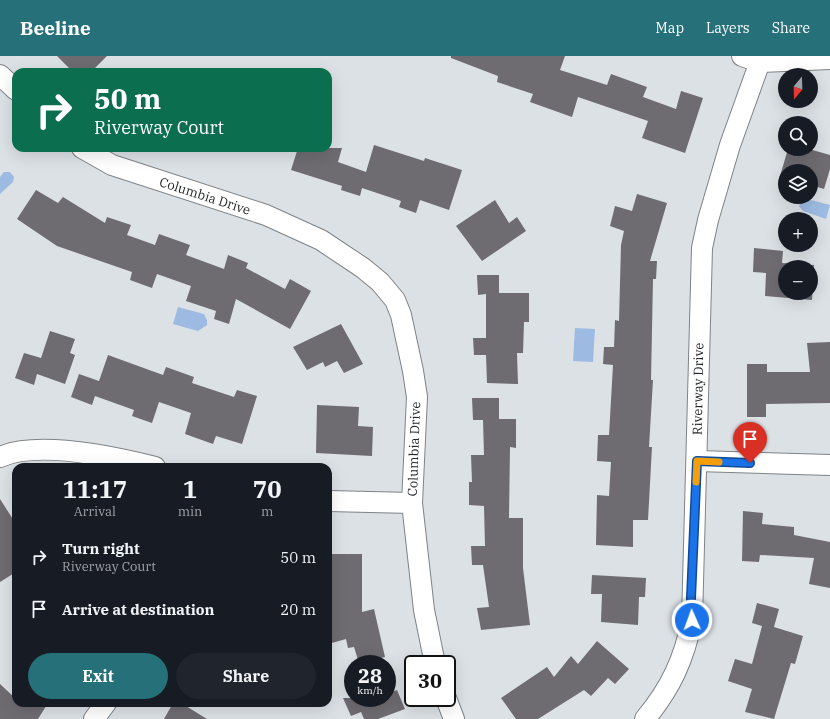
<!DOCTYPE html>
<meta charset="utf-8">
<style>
body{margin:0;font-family:"IBM Plex Serif",serif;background:#20242c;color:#f1f3f6;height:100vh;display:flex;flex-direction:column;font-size:15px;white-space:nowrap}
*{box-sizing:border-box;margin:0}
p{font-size:13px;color:#9ea1a6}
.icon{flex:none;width:22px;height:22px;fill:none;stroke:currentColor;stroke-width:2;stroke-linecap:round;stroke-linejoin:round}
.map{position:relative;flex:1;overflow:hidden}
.drawer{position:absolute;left:12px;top:407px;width:320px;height:244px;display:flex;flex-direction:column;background:#171b24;border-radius:12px;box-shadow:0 4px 16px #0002}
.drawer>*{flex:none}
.guide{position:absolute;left:12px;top:12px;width:320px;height:84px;border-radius:12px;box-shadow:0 4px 16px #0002;background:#0b6e4f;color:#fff;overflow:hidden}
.needle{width:26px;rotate:199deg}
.controls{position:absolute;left:778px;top:12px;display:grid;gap:8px}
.controls a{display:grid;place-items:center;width:40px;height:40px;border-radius:50%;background:#171b24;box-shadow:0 4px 16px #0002;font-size:20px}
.speed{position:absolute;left:344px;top:599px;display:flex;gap:8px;font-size:20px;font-weight:700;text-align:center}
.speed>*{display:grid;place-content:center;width:52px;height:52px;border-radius:50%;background:#171b24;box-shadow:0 4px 16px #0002;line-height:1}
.speed small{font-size:10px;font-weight:400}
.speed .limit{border:2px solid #111;border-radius:6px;background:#fff;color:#111}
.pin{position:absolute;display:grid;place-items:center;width:34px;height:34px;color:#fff;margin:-41px -17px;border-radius:50% 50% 50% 0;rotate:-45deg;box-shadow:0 0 4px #0007}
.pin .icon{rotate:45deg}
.me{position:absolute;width:44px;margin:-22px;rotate:358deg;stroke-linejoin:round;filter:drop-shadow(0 0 3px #0008)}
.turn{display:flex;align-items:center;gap:14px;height:84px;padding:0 16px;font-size:18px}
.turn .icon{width:52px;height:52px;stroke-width:2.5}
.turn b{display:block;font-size:28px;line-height:34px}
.eta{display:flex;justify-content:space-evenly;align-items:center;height:68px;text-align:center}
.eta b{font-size:24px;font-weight:800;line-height:28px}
.action{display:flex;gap:8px;margin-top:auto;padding:8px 16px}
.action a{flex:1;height:46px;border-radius:24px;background:#267079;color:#fff;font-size:16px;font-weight:800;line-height:46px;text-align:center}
.action a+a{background:#20242c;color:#f1f3f6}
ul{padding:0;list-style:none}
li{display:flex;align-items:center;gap:12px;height:52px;padding:0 16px}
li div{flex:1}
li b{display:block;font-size:15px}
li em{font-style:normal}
header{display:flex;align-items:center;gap:24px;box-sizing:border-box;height:56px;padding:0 20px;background:#267079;color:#fff}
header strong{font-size:19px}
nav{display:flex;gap:22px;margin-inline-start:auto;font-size:14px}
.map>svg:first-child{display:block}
</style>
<header>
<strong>Beeline</strong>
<nav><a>Map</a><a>Layers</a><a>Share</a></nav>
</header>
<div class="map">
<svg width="830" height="663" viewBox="0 0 830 663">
<rect width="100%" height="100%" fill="#dce1e5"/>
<g fill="#9dbbe2">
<polygon points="4,116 10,116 14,121 13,126 0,138 0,121"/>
<polygon points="807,143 830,149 826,163 803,155 799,150 801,145"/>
<polygon points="178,251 204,258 207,264 207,269 198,275 173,268"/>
<polygon points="575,272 595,273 593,306 573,305"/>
</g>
<g fill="#6e6c71" fill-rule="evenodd">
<polygon points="57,0 107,0 91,16 73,16"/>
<polygon points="451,0 565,0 560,14 607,29 611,18 647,31 643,41 676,53 681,35 703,42 685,97 642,82 648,65 578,41 572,61 530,46 533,38 497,26 498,20 451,2"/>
<polygon points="374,89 424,105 425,102 462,114 449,154 420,144 416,157 399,151 401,145 362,132 360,140 341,134 342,130 291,114 298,92 342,92 338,106 366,116"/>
<polygon points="788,93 809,93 830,99 830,113 824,133 811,129 811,115 785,115 785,121 780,120"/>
<polygon points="36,134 58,147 63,141 105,167 107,161 131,169 127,179 155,189 159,178 190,189 186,199 224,213 228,199 248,207 246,212 285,233 290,223 311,235 290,273 236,243 229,268 214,263 216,255 186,245 191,230 157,218 152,232 130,224 132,216 57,190 17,163"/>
<polygon points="637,138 667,147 650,205 657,205 656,223 653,223 651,324 653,324 649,391 652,391 648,464 633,464 633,491 596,489 597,439 609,440 611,406 597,405 598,379 609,379 613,309 603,308 604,291 614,291 615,264 619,265 621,189 624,175 610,170 615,150 632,155"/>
<polygon points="495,144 509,167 517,161 526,175 482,205 456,170"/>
<path d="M754,192L783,195L782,207L814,209L812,244L765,240L766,217L753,216ZM785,211H811V237H785Z"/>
<polygon points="477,219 499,219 499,237 529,237 529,266 524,266 523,297 517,297 518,328 487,327 486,299 474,299 473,282 486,282 486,238 478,239"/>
<polygon points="341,268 363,308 344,317 337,305 325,311 323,306 307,314 293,291"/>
<polygon points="50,275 75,283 70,297 75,299 65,328 37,318 34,329 15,322 24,297 41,302"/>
<polygon points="830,286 830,347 766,348 766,361 747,361 747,308 767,308 767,316 810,316 807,287"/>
<polygon points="108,299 163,319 166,311 194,321 192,327 234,341 237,334 257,340 242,388 216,380 213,388 185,378 191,357 159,346 152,367 132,360 134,354 95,340 92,349 71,341 79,318 99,325"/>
<polygon points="472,342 499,342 499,363 516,363 516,392 510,391 509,462 523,462 523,512 530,569 481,574 477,552 489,551 483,509 472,509 471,490 485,490 484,450 469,449 469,426 472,426 471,399 484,399 483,364 473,364"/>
<polygon points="317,349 359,351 358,370 373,371 372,400 316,397"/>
<polygon points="0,443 16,468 16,516 0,526"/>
<polygon points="743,455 763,457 762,468 794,471 794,479 830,486 830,532 809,528 814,502 760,499 759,506 742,505"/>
<polygon points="328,498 362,498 362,556 374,553 385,601 359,607 354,591 348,592 346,583 332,587 328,574"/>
<polygon points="592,519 646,522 645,541 639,541 638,569 601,566 602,538 591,538"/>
<polygon points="757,547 779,553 774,571 803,580 795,608 791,607 774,663 745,656 752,633 728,625 735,603 752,608 762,570 752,567"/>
<polygon points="597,585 629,613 615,628 608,622 591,640 584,634 538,663 516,663 501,642 547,611 554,621 571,600 578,608"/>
<polygon points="0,628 16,643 16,647 48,647 38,663 0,663"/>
<polygon points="397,634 405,653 378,663 364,663 361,656 351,660 343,642 387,642 387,638"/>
<polygon points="173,647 181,647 207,663 164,663"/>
</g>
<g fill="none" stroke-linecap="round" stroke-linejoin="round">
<g stroke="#7e8387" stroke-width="22">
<g id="minor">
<polyline points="742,0 759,6 830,3"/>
<polyline points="0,19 16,34"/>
<polyline points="82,92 112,109 266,159 321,184 363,212 380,226 395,244 401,259 413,315 417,341 412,447 424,554 435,608"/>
<path d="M0,401C38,384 115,401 155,411"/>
<polyline points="697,405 830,409"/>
<polyline points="328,445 412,447"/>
<polyline points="446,642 454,663"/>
<polyline points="94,663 106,647"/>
<path d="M645,663C671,632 684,603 692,564L702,192L708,164L730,89L762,0"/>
</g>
</g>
<use href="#minor" stroke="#fff" stroke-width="20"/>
</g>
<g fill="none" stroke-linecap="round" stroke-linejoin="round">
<g stroke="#114b97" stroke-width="10">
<polyline id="route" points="692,564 691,542 697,405 750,407"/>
</g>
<use href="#route" stroke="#1a73e8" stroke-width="7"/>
<polyline stroke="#f59e0b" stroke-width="7" points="696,426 697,405 719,406"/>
</g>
<g text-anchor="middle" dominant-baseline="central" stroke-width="4" stroke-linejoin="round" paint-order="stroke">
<g font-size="13" fill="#232526" stroke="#fff">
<text transform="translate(205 140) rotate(18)">Columbia Drive</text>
<text transform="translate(698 333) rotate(-89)">Riverway Drive</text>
<text transform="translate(414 393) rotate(-88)">Columbia Drive</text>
</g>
</g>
</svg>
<div class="controls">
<a><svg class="needle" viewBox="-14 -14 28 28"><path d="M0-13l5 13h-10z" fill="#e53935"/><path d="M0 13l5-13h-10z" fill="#9ea1a6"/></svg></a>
<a><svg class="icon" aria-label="search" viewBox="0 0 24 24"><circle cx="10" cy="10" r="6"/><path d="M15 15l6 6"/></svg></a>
<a><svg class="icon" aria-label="layers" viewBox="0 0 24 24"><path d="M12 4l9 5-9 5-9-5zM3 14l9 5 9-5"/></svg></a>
<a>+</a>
<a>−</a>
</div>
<div class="speed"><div>28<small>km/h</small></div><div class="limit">30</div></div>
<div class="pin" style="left:750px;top:407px;background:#d93025"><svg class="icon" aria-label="arrive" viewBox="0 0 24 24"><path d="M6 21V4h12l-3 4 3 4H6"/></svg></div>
<svg class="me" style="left:692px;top:564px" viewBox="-20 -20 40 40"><circle r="17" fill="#1a73e8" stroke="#fff" stroke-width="3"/><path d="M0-11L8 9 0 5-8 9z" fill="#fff"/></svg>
<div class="guide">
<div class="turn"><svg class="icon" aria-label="right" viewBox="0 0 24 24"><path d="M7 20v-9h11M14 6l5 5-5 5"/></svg><div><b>50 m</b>Riverway Court</div></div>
</div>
<section class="drawer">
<div class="eta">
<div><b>11:17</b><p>Arrival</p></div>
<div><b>1</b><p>min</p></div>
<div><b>70</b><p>m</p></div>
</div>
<ul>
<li><svg class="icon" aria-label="right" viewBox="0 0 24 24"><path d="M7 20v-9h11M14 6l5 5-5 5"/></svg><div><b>Turn right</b><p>Riverway Court</p></div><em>50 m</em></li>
<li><svg class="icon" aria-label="arrive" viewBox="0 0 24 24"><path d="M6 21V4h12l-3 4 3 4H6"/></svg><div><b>Arrive at destination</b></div><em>20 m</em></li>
</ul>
<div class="action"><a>Exit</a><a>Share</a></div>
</section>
</div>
